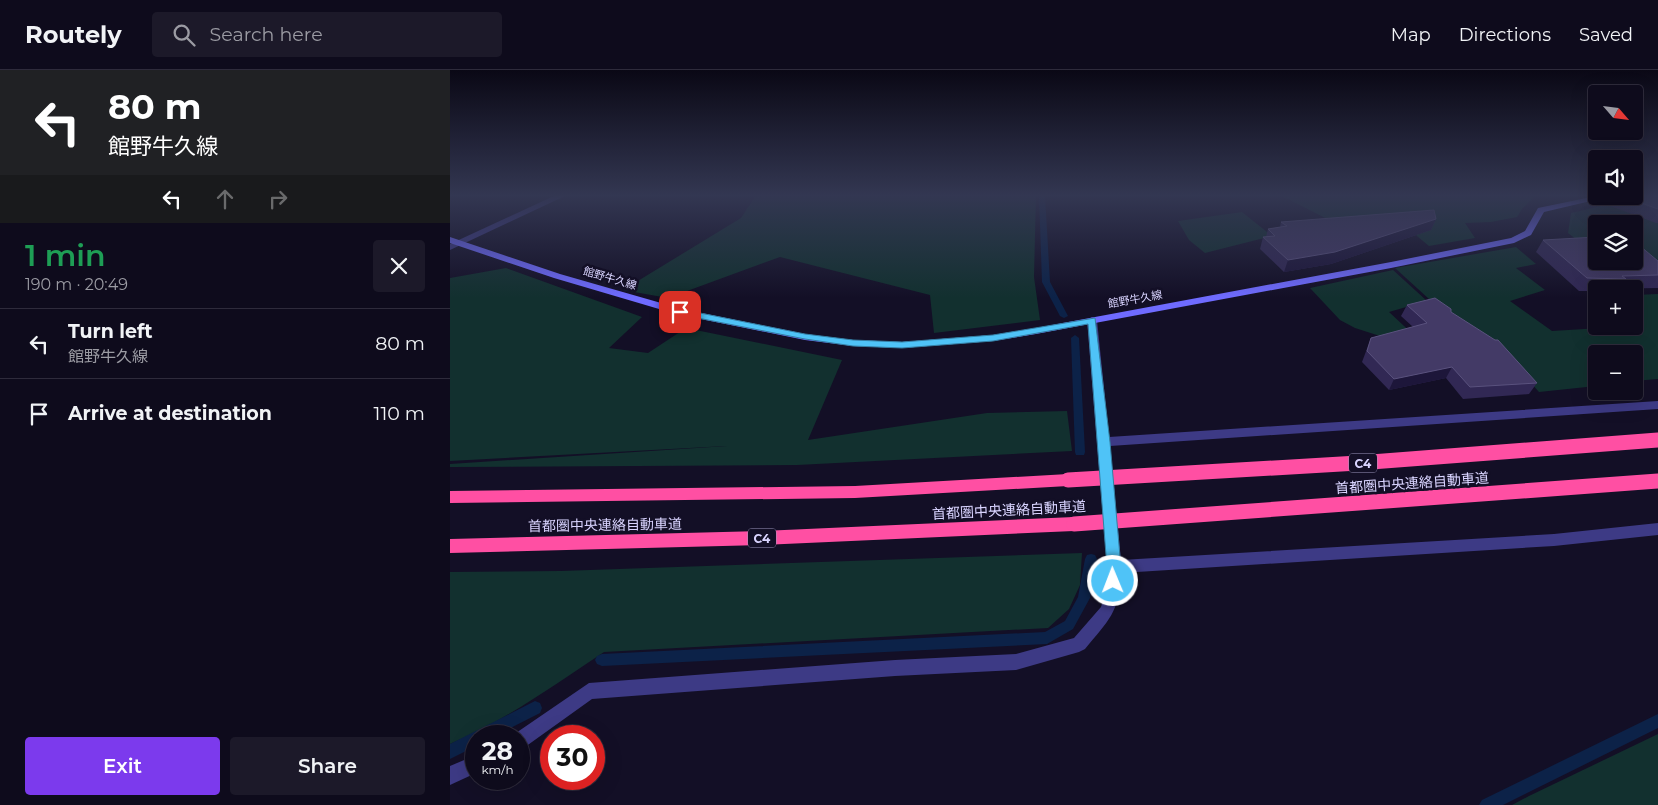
<!DOCTYPE html>
<meta charset="utf-8">
<style>
body{margin:0;font-family:Montserrat,"Noto Sans JP",sans-serif;background:#1c1929;color:#f1f3f6;height:100vh;display:flex;flex-direction:column;font-size:19px;white-space:nowrap}
*{box-sizing:border-box;margin:0}
p{font-size:16px;color:#9b9ba3}
.icon{flex:none;width:28px;height:28px;fill:none;stroke:currentColor;stroke-width:2;stroke-linecap:round;stroke-linejoin:round}
.map{position:relative;flex:1;overflow:hidden}
.side{display:flex;flex-direction:column;background:#0e0b1c;width:450px}
.side>*{flex:none}
.hud{background:#202124;color:#fff;overflow:hidden}
.needle{width:32px;rotate:118deg}
.buttons{position:absolute;left:1138px;top:15px;display:grid;gap:10px}
.buttons a{display:grid;place-items:center;width:55px;height:55px;border-radius:5px;background:#0e0b1c;box-shadow:0 5px 20px #0002,0 0 0 1px #2e2b3b;font-size:25px}
.speed{position:absolute;left:15px;top:655px;display:flex;gap:10px;font-size:25px;font-weight:700;text-align:center}
.speed>*{display:grid;place-content:center;width:65px;height:65px;border-radius:50%;background:#0e0b1c;box-shadow:0 5px 20px #0002,0 0 0 1px #2e2b3b;line-height:1}
.speed small{font-size:12px;font-weight:400}
.speed .limit{border:8px solid #d22;background:#fff;color:#111}
.pin{position:absolute;display:grid;place-items:center;width:42px;height:42px;color:#fff;margin:-21px;border-radius:10px;box-shadow:0 2px 8px #0006}
.me{position:absolute;width:55px;margin:-28px;rotate:359deg;stroke-linejoin:round;filter:drop-shadow(0 0 4px #0008)}
.turn{display:flex;align-items:center;gap:18px;height:105px;padding:0 25px;font-size:22px}
.turn .icon{width:65px;height:65px;stroke-width:2.5}
.turn b{display:block;font-size:35px;line-height:42px}
.lanes{display:flex;align-items:center;height:48px;padding:0 25px;background:#0003;justify-content:center;gap:25px;direction:ltr}
.lanes .off{opacity:.35}
.round{display:grid;place-items:center;flex:none;width:52px;height:52px;border-radius:5px;background:#1c1929}
.summary{display:flex;align-items:center;justify-content:space-between;height:85px;padding:0 25px}
h1{font-size:30px;font-weight:600;line-height:38px;color:#1e9e55}
.button{display:flex;gap:10px;margin-top:auto;padding:10px 25px}
.button a{flex:1;height:58px;border-radius:5px;background:#7c3aed;color:#fff;font-size:20px;font-weight:600;line-height:58px;text-align:center}
.button a+a{background:#1c1929;color:#f1f3f6}
ul{padding:0;list-style:none}
li{display:flex;align-items:center;gap:15px;height:70px;padding:0 25px;border-top:1px solid #2e2b3b}
li div{flex:1}
li b{display:block;font-size:19px}
li em{font-style:normal}
header{display:flex;align-items:center;gap:30px;box-sizing:border-box;height:70px;padding:0 25px;background:#0e0b1c;border-bottom:1px solid #2e2b3b}
header strong{font-size:24px}
nav{display:flex;gap:28px;margin-inline-start:auto;font-size:18px}
.search{width:350px;height:45px;background:#1c1929;display:flex;align-items:center;gap:12px;box-sizing:border-box;padding:0 18px;border-radius:5px;color:#9b9ba3;font-size:19px}
main{display:flex;flex:1;min-height:0}
.map>svg:first-child{display:block}
</style>
<header>
<strong>Routely</strong>
<div class="search"><svg class="icon" aria-label="search" viewBox="0 0 24 24"><circle cx="10" cy="10" r="6"/><path d="M15 15l6 6"/></svg>Search here</div>
<nav><a>Map</a><a>Directions</a><a>Saved</a></nav>
</header>
<main>
<section class="side">
<div class="hud">
<div class="turn"><svg class="icon" aria-label="left" viewBox="0 0 24 24"><path d="M17 20v-9H6M10 6l-5 5 5 5"/></svg><div><b>80 m</b>館野牛久線</div></div>
<div class="lanes"><svg class="icon" aria-label="left" viewBox="0 0 24 24"><path d="M17 20v-9H6M10 6l-5 5 5 5"/></svg><svg class="icon off" aria-label="ahead" viewBox="0 0 24 24"><path d="M12 20V5M6 11l6-6 6 6"/></svg><svg class="icon off" aria-label="right" viewBox="0 0 24 24"><path d="M7 20v-9h11M14 6l5 5-5 5"/></svg></div>
</div>
<div class="summary"><div><h1>1 min</h1><p>190 m · 20:49</p></div><a class="round"><svg class="icon" aria-label="close" viewBox="0 0 24 24"><path d="M6 6l12 12M18 6L6 18"/></svg></a></div>
<ul>
<li><svg class="icon" aria-label="left" viewBox="0 0 24 24"><path d="M17 20v-9H6M10 6l-5 5 5 5"/></svg><div><b>Turn left</b><p>館野牛久線</p></div><em>80 m</em></li>
<li><svg class="icon" aria-label="arrive" viewBox="0 0 24 24"><path d="M6 21V4h12l-3 4 3 4H6"/></svg><div><b>Arrive at destination</b></div><em>110 m</em></li>
</ul>
<div class="button"><a>Exit</a><a>Share</a></div>
</section>
<div class="map">
<svg width="1208" height="735" viewBox="0 0 1208 735">
<rect width="100%" height="100%" fill="#130f26"/>
<g fill="#12302f">
<polygon points="306,125 586,125 584,207 590,250 484,263 480,225 330,187 218,228 173,220 291,148"/>
<polygon points="830,125 1084,125 1085,126 1072,139 1067,147 1041,152 1015,153 1025,168 979,176 950,152 891,156"/>
<polygon points="1190,127 1208,138 1208,208 1184,188 1184,154 1146,154 1146,181 1141,181 1118,163 1121,143"/>
<polygon points="792,142 822,166 755,183 739,170 728,151"/>
<polygon points="1066,177 1086,194 1066,198 1095,220 1060,231 1102,261 1184,256 1184,225 1208,224 1208,309 1184,311 1184,284 1146,284 1146,316 1089,322 1047,275 1002,250 945,198"/>
<polygon points="56,198 192,247 159,278 198,283 236,258 392,290 358,370 537,343 617,341 622,381 347,395 0,397 0,394 277,376 0,391 0,208"/>
<polygon points="943,200 977,231 939,242 983,283 905,258 890,250 860,218"/>
<path d="M632,483L630,515L619,539L598,558L154,582C104,615 55,651 0,674V502L111,501Z"/>
<polygon points="1208,664 1208,735 1062,735 1079,726"/>
</g>
<g fill="none" stroke-linecap="round" stroke-linejoin="round">
<g fill="#0c2248" fill-rule="evenodd">
<polygon points="589,125 595,125 600,212 618,246 614,248 610,246 592,212"/>
<polygon points="625,265 629,268 635,382 634,385 626,385 625,382 621,268"/>
<polygon points="641,484 645,485 647,489 640,528 623,559 597,574 152,596 147,594 145,590 147,586 152,584 595,562 615,551 628,527 635,489 637,485"/>
<polygon points="85,631 90,633 92,638 90,643 45,666 26,666 26,676 0,689 0,674"/>
<polygon points="1208,644 1208,658 1053,735 1029,735 1032,730"/>
</g>
<g fill="#3d3a85" fill-rule="evenodd">
<path d="M642,247L647,250L659,367L1208,331V339L660,376L671,490L1104,464L1208,453V465L1104,476L671,503C670,542 658,551 635,579L629,582L566,600L445,606L142,629L75,677L69,680V666H62L63,665L139,613L445,590L566,584L624,568L651,537L655,524L657,497L637,250Z"/>
<polygon points="26,685 26,703 0,715 0,696"/>
</g>
<polygon fill="#3d3a85" fill-rule="evenodd" points="106,125 117,125 0,180 0,174"/>
<polygon fill="#6f6bff" fill-rule="evenodd" points="1146,126 1162,126 1094,142 1081,165 1064,173 941,198 586,264 543,271 452,278 403,276 355,270 226,244 104,208 0,173 0,167 110,204 232,239 355,264 403,270 452,272 543,265 586,258 941,192 1061,168 1075,161 1088,138"/>
<g fill="#ff4fa3" fill-rule="evenodd">
<polygon points="618,404 624,406 626,410 624,414 618,416 405,428 0,433 0,421 405,416"/>
<polygon points="624,447 630,449 632,454 630,459 624,461 312,475 0,483 0,469 312,461"/>
</g>
<g stroke="#ff4fa3" stroke-width="15">
<polyline points="618,410 908,393 1208,370"/>
<polyline points="624,454 1208,411"/>
</g>
</g>
<g fill="#312854">
<polygon points="1208,125 1208,153 1206,153 1147,131 1151,126 1184,126"/>
<polygon points="986,149 981,160 881,194 834,202 810,179 813,167 816,167 818,159 830,157 831,152"/>
<polygon points="1093,170 1208,191 1208,218 1146,219 1146,221 1129,221 1086,182"/>
<polygon points="957,235 1001,242 1087,313 1079,324 1013,329 996,308 939,320 912,292 921,268 963,257 951,246"/>
</g>
<g fill="#1d163a">
<polygon points="986,149 981,160 881,194 834,202 838,190"/>
<polygon points="1002,297 996,308 939,320 944,309"/>
</g>
<g fill="#433a66" stroke="#5a527e">
<polygon points="1184,125 1208,125 1208,139 1172,126 1184,126"/>
<polygon points="984,140 986,149 885,182 838,190 813,167 825,166 818,159 837,156 831,152"/>
<polygon points="1146,167 1146,191 1184,191 1184,171 1208,191 1208,205 1172,206 1176,209 1137,208 1093,170"/>
<polygon points="985,228 1001,239 1001,242 1045,270 1048,270 1087,313 1020,317 1002,297 944,309 917,281 921,268 977,253 957,235"/>
</g>
<linearGradient id="sky" x2="0" y2="1"><stop stop-color="#0a0815"/><stop offset="0.55" stop-color="#333752"/><stop offset="1" stop-color="#333752" stop-opacity="0"/></linearGradient>
<rect width="1208" height="228" fill="url(#sky)"/>
<polygon fill="#4fc3f7" stroke="#337fa1" points="230,239 355,264 403,270 452,272 543,265 645,248 660,372 671,498 668,515 663,517 659,515 657,511 657,498 638,254 543,271 452,278 403,276 355,269 227,244 227,240"/>
<g text-anchor="middle" dominant-baseline="central" stroke-width="5" stroke-linejoin="round" paint-order="stroke">
<g font-size="11" fill="#d9d4ff" stroke="#130f26">
<text transform="translate(160 208) rotate(16)">館野牛久線</text>
<text transform="translate(685 229) rotate(-10)">館野牛久線</text>
</g>
<g fill="#130f26" stroke="#9e99be" stroke-width="1">
<rect x="899" y="383.5" width="28" height="19" rx="4"/>
<rect x="298" y="458.5" width="28" height="19" rx="4"/>
</g>
<g font-size="12" font-weight="bold" fill="#d9d4ff">
<text x="913" y="393">C4</text>
<text x="312" y="468">C4</text>
</g>
<g font-size="14" fill="#d9d4ff" stroke="#130f26">
<text transform="translate(962 413) rotate(-4)">首都圏中央連絡自動車道</text>
<text transform="translate(559 440) rotate(-3)">首都圏中央連絡自動車道</text>
<text transform="translate(155 455) rotate(-1)">首都圏中央連絡自動車道</text>
</g>
</g>
</svg>
<div class="buttons">
<a><svg class="needle" viewBox="-14 -14 28 28"><path d="M0-13l5 13h-10z" fill="#e53935"/><path d="M0 13l5-13h-10z" fill="#9b9ba3"/></svg></a>
<a><svg class="icon" aria-label="sound" viewBox="0 0 24 24"><path d="M4 9h4l5-4v14l-5-4H4zM17 9q2 3 0 6"/></svg></a>
<a><svg class="icon" aria-label="layers" viewBox="0 0 24 24"><path d="M12 4l9 5-9 5-9-5zM3 14l9 5 9-5"/></svg></a>
<a>+</a>
<a>−</a>
</div>
<div class="speed"><div>28<small>km/h</small></div><div class="limit">30</div></div>
<div class="pin" style="left:230px;top:242px;background:#d93025"><svg class="icon" aria-label="arrive" viewBox="0 0 24 24"><path d="M6 21V4h12l-3 4 3 4H6"/></svg></div>
<svg class="me" style="left:663px;top:511px" viewBox="-20 -20 40 40"><circle r="17" fill="#4fc3f7" stroke="#fff" stroke-width="3"/><path d="M0-11L8 9 0 5-8 9z" fill="#fff"/></svg>
</div>
</main>
